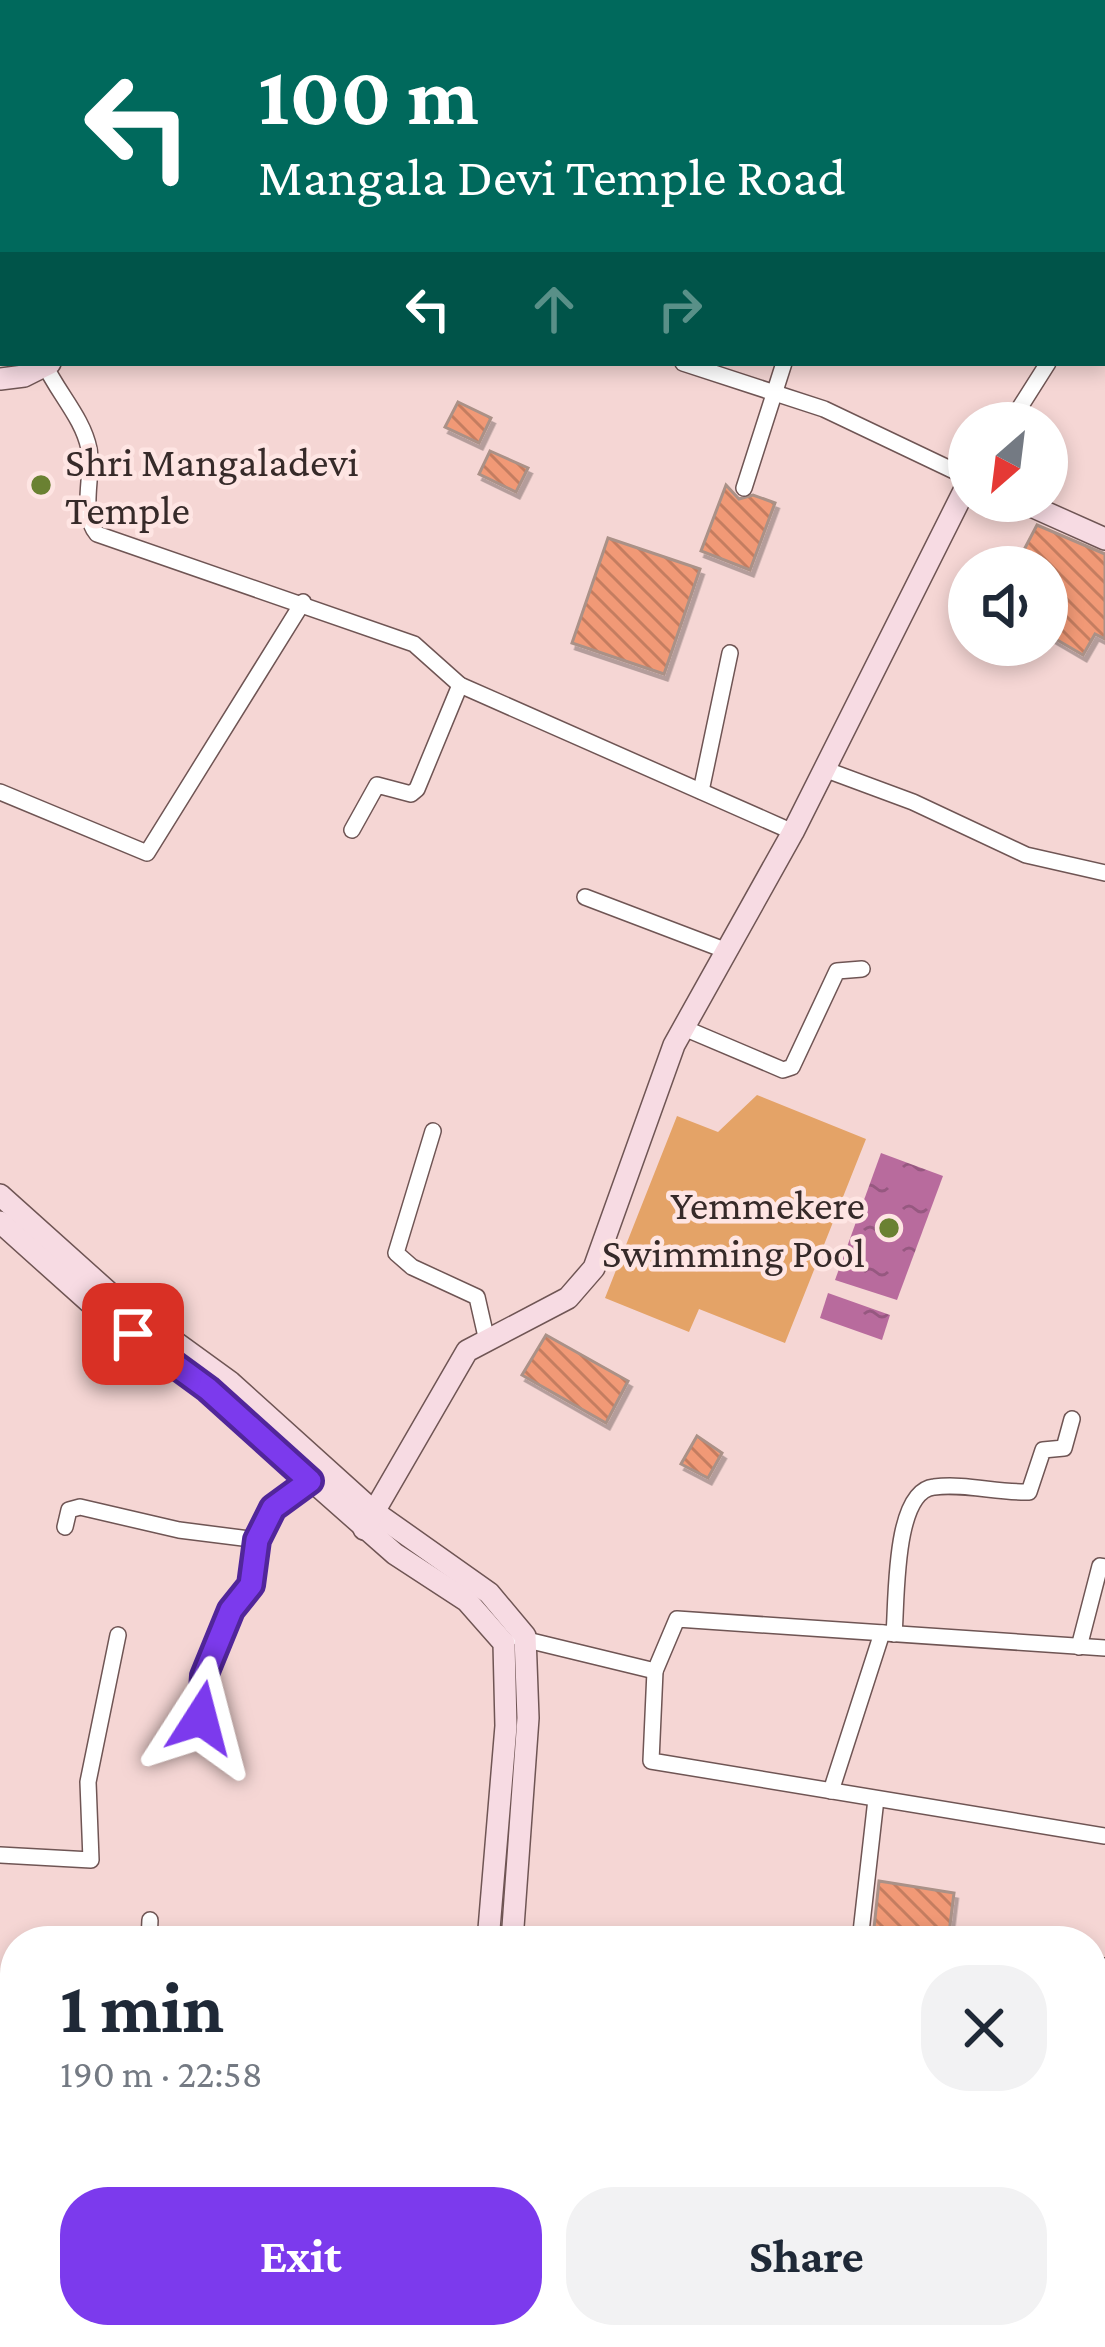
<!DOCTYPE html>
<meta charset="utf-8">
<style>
body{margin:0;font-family:"Crimson Pro",serif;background:#f2f2f3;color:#1f2937;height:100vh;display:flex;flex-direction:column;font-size:45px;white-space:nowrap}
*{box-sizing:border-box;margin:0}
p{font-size:39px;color:#747a83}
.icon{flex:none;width:66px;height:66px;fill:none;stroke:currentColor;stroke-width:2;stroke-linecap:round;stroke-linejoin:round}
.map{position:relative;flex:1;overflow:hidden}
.panel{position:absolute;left:0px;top:1926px;width:1107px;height:423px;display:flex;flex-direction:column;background:#fff;border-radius:48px 48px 0 0;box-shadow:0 6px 18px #0003}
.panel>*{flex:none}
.top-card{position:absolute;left:0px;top:0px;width:1107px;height:366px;box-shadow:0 6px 18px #0003;background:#00695c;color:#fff;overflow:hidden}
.needle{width:78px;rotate:208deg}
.controls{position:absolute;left:948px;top:402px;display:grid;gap:24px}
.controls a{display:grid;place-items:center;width:120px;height:120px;border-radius:50%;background:#fff;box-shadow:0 6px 18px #0003;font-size:60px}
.pin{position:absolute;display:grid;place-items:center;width:102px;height:102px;color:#fff;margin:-51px;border-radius:24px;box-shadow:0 6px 18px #0006}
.me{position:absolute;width:132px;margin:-66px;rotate:9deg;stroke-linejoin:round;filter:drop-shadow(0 0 9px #0008)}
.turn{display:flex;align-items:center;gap:42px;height:252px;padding:0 60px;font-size:54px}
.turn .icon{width:156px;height:156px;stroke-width:2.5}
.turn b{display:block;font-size:84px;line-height:102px}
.lanes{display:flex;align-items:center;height:114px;padding:0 60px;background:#0003;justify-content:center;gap:60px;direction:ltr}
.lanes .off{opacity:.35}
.round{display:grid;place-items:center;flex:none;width:126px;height:126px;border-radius:48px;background:#f2f2f3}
.headline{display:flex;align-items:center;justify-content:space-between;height:204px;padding:0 60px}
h1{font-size:72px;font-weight:700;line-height:90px}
.action{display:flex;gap:24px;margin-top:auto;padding:24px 60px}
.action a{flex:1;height:138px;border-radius:48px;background:#7c3aed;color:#fff;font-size:48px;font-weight:700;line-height:138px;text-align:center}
.action a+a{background:#f2f2f3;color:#1f2937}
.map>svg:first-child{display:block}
</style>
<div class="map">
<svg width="1105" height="2347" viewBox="0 0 1105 2347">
<defs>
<pattern id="water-ripples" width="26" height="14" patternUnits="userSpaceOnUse" patternTransform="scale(3)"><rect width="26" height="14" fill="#b86b9d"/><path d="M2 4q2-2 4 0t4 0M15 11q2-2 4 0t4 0" fill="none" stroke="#965880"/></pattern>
<pattern id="building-back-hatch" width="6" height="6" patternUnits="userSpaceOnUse" patternTransform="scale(3)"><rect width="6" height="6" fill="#f19976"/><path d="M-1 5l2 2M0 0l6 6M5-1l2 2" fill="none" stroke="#c47d61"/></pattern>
<filter id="shadow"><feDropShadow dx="3.5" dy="6" stdDeviation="0" flood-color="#0004"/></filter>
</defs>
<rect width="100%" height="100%" fill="#f5d6d4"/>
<polygon fill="#e4a367" points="757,1095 866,1139 785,1343 699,1309 689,1332 605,1298 677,1116 718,1132"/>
<g fill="url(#water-ripples)">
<polygon points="881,1153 943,1176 897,1300 835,1280"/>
<polygon points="828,1293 890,1315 882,1340 820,1318"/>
</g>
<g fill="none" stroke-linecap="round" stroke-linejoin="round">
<g stroke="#b86b9d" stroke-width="6">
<polyline points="0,2134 15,2134"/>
<polyline points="1005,2334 1025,2347"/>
</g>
</g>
<g fill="url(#building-back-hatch)" stroke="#aa9187" stroke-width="3" filter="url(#shadow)">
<polygon points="458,402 491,418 479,443 445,427"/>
<polygon points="490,451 528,468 516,492 479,474"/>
<polygon points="726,485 739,499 753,495 775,503 750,570 701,551"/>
<polygon points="1037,525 1105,554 1105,639 1095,634 1083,655 1047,634 1047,567 1015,567"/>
<polygon points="608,538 700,569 664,674 572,643"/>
<polygon points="546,1335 628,1381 606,1423 522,1375"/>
<polygon points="697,1436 722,1453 708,1478 681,1464"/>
<polygon points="879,1881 954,1893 948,1941 874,1928"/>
</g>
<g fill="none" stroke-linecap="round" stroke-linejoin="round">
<g stroke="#6f5554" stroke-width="18">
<g id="street">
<polyline points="71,3 73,0"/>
<polyline points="179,3 180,0"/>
<polyline points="0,169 3,183"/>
<polyline points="1104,287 1105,286"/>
<polyline points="0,313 3,315"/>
<path d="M44,363C57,392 83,418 89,449C94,475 79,513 97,534L414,644L460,685L793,832"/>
<polyline points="683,363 824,409 969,478"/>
<polyline points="1010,423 1048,363"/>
<polyline points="744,488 784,363"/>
<polyline points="824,769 913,802 1026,855 1105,873"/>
<polyline points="701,791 730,653"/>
<polyline points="0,792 147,853 303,602"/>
<polyline points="352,830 377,785 411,794 417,789 460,685"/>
<polyline points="585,897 727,951"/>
<polyline points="684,1028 783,1070 792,1067 837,971 862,969"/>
<polyline points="433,1131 396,1253 412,1267 477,1297 487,1341"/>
<polyline points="65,1527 69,1510 80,1507 179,1530 258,1540"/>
<path d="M894,1634C897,1602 893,1491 934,1487C965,1483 998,1493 1029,1492L1043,1450L1064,1448L1072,1419"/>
<polyline points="519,1638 655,1671 677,1619 1105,1648"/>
<polyline points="1079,1647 1100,1566 1105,1567"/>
<polyline points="655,1671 651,1761 1105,1836"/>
<polyline points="201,1718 204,1675 231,1610 251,1585 258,1540 273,1508 310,1481"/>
<polyline points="831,1791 882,1633"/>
<polyline points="0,1855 91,1860 88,1782 118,1635"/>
<polyline points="149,1941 150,1920"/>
<polyline points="860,1941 876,1799"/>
<polyline points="1092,1966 1105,1966"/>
<polyline points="1092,2106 1105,2106"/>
<polyline points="0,2112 15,2113"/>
</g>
</g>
<g stroke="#6f5554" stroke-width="24">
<g id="secondary">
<polyline points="517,0 528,3"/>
<polyline points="333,3 334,0"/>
<polyline points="810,3 811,0"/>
<polyline points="1104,169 1105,170"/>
<polyline points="0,379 24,376 50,363"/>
<polyline points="1020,501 1105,539"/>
<polyline points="0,1195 117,1300 230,1382 373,1511 489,1593 525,1636 528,1718 512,1941"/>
<polyline points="0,1222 95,1307 208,1389 395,1554 467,1601 504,1643 506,1726 488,1941"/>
<polyline points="364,1529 467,1351 568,1298 594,1268 674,1045 793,832 969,481"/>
<polyline points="484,2334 486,2347"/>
</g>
</g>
<use href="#street" stroke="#fff" stroke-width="15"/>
<use href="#secondary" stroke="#f7dbe3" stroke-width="21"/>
</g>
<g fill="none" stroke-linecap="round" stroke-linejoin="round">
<g stroke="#51269a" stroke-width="30">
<polyline id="route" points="133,1334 208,1389 310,1481 273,1508 257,1540 251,1585 231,1610 204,1676 201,1718"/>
</g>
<use href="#route" stroke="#7c3aed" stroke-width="21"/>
</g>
<g fill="#6a8132" stroke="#fee5e3" stroke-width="4.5">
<circle cx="41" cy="485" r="12"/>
<circle cx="889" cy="1228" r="12"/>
</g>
<g text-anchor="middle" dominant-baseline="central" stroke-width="9" stroke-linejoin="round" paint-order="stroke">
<g font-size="42" fill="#362a29" stroke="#fee5e3" text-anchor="start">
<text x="65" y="461">Shri Mangaladevi<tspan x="65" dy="48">Temple</tspan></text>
<text x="865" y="1204" text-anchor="end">Yemmekere<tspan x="865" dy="48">Swimming Pool</tspan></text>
</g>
</g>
</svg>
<div class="controls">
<a><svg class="needle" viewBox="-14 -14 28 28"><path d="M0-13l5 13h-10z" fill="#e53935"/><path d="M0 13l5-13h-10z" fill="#747a83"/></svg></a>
<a><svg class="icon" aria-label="sound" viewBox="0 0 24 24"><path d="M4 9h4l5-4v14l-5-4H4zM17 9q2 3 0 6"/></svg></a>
</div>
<div class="pin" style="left:133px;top:1334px;background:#d93025"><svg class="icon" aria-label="arrive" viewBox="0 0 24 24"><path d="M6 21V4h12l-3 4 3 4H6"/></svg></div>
<svg class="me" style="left:201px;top:1718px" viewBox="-20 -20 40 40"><path d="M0-17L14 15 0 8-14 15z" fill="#7c3aed" stroke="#fff" stroke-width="4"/></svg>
<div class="top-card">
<div class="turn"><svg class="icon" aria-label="left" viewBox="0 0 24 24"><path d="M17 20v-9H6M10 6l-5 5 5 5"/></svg><div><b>100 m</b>Mangala Devi Temple Road</div></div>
<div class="lanes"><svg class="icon" aria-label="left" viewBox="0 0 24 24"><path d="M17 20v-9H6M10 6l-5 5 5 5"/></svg><svg class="icon off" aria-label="ahead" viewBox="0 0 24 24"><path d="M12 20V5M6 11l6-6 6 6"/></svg><svg class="icon off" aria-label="right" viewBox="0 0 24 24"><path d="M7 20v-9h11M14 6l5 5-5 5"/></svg></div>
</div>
<section class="panel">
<div class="headline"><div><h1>1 min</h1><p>190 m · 22:58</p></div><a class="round"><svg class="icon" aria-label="close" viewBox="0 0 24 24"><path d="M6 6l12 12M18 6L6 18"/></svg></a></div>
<div class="action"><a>Exit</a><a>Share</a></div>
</section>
</div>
